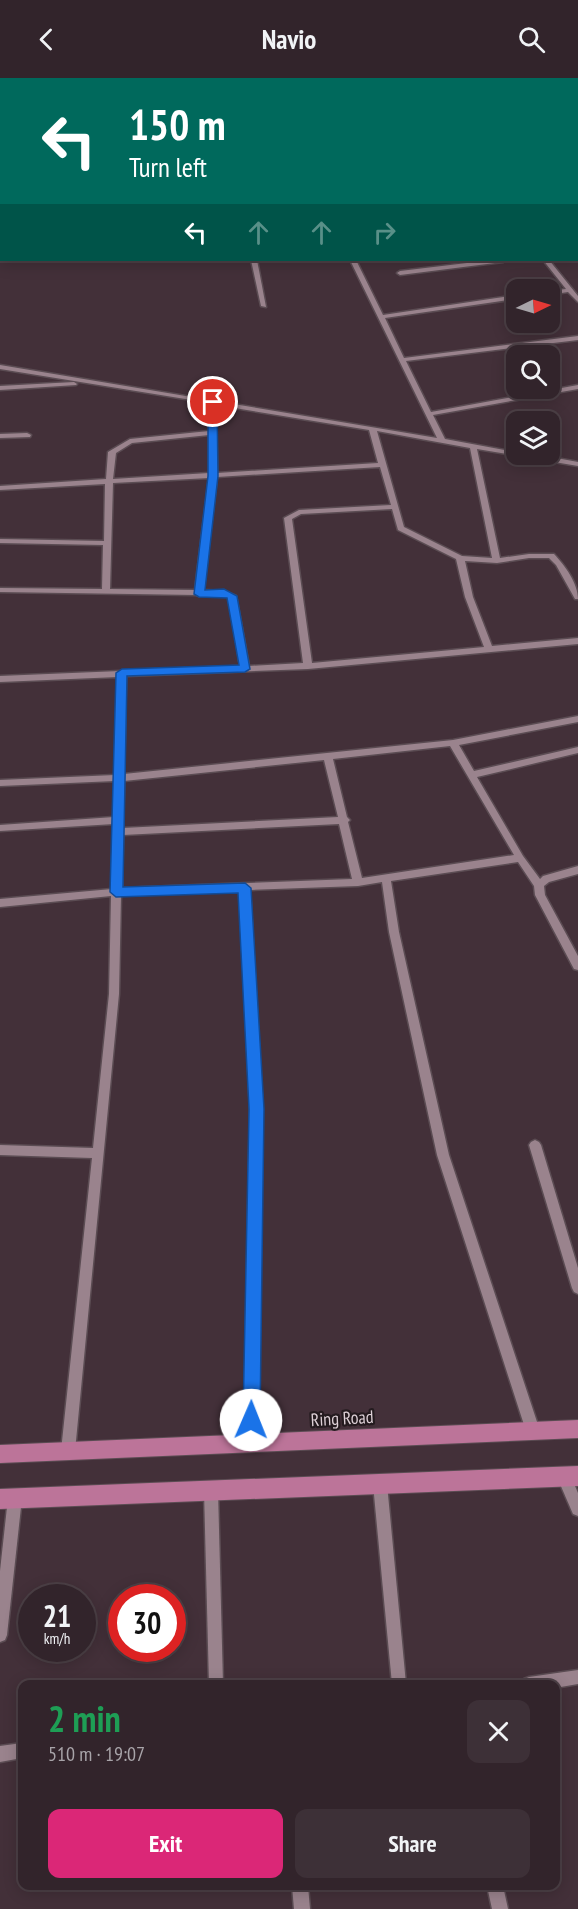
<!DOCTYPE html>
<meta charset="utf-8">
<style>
body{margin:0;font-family:"PT Sans Narrow",sans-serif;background:#3d3037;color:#f1f3f6;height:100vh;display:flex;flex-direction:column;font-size:22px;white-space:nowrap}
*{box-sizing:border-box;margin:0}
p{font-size:20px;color:#a8a4a9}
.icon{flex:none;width:33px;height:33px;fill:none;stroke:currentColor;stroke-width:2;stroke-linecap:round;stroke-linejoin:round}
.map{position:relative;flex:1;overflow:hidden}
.details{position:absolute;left:18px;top:1602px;width:542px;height:210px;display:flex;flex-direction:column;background:#32242b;border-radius:12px;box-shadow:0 3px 15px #0003,0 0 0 2px #4d4147}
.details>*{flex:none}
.banner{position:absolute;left:0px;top:0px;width:579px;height:183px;box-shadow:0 3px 15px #0003,0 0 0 2px #4d4147;background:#00695c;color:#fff;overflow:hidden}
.needle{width:39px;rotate:85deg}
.fabs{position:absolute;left:506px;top:201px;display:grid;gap:12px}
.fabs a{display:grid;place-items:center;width:54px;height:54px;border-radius:12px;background:#32242b;box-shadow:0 3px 15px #0003,0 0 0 2px #4d4147;font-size:30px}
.speed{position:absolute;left:18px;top:1506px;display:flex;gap:12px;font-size:30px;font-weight:700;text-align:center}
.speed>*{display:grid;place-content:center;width:78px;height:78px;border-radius:50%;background:#32242b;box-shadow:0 3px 15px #0003,0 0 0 2px #4d4147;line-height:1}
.speed small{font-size:15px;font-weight:400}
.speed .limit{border:9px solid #d22;background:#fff;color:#111}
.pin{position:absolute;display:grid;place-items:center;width:51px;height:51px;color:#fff;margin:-26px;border:3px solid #fff;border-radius:50%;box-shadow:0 2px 6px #0007}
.me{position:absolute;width:66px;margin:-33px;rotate:1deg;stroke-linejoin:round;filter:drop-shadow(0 0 4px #0008)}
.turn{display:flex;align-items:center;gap:21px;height:126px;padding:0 30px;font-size:27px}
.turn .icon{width:78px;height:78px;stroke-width:2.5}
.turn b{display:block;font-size:42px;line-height:51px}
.lanes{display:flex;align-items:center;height:57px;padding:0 30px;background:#0003;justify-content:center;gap:30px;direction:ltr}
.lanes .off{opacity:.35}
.round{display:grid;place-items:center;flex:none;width:63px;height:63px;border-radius:12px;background:#3d3037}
.overview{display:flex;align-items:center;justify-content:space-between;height:102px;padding:0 30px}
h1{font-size:36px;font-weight:800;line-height:45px;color:#1e9e55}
.cta{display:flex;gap:12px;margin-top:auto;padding:12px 30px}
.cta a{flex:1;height:69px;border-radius:12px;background:#db2777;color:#fff;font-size:24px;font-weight:800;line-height:69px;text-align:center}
.cta a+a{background:#3d3037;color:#f1f3f6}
header{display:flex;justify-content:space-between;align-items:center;height:78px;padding:0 30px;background:#32242b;font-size:27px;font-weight:800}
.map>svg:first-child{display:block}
</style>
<header><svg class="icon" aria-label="back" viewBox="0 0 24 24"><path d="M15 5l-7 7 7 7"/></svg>Navio<svg class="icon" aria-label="search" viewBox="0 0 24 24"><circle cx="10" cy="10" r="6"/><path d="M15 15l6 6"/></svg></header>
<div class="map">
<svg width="578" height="1831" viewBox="0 0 578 1831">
<rect width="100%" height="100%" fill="#433039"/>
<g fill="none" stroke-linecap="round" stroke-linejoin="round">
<g stroke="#5b4c53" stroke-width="3">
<g id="minor">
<rect x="2" y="0" width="6" height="2"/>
<rect x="58" y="0" width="6" height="2"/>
<polygon points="219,0 225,0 225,2 220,2"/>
<rect x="373" y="0" width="6" height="2"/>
<polygon points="0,20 2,20 1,28 0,27"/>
<rect x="0" y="41" width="2" height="4"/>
<rect x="0" y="77" width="2" height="4"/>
<rect x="0" y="121" width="2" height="4"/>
<rect x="0" y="156" width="2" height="4"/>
<polygon points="251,182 257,182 266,229 261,228"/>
<path d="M350,182H356L383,237L516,217V221L385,240L404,280L578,258V262L406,283L431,334L578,307V311L433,337L445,361L516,374V376H535L578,384V388L477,371L500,480L529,476H554C565,488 578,505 578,521H575L556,487L549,480H529L497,485L465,483L473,519L492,568L578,560V566L308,591L126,598L124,696L453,662L578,638V644L459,667L474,693L578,669V675L477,699L523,778L540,801L543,798L578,788V796L549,804L544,808L545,817L578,878V892L574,891L535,817L534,808L518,784L391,803L399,854L449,1077L540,1353L538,1358L533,1359L528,1358L526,1353L437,1077L389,854L382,804L358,808L250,812L262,1031L258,1366L256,1371L251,1373L246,1371L244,1366L250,1031L240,813L121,817L119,916L75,1373L73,1378L68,1380L63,1378L61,1373L92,1080L0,1077V1067L93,1070L109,916L111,818L0,829V821L112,811L114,746L0,753V747L114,739L115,703L0,708V702L115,697L118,599L0,604V598L240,588L230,524L228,519L223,517L199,518L196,517L0,514V510L102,511L103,467L0,465V461L104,463L105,406L0,412V408L106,401L108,374L130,361L209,353L210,325L0,291V287L437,360ZM216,327L369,352L378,385L217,395ZM377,353L470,370L492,480L462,478L404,449ZM209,357V395L113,401L116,375L132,365ZM380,389L391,427L299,432L284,440L303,585L249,588L236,518L224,513L203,512L217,399ZM209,400L195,512L110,511L113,405ZM392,431L398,452L456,481L465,519L484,569L312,585L292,441L301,436ZM450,668L514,777L362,800L348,744L350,742L347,739L333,681ZM324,682L338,739L123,750L124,703ZM339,746L352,801L122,810L123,757Z"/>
<polygon points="492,182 506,182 503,184 400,197 397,195 400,193"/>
<polygon points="543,182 549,182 578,218 578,224 568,214 549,217 549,213 566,211"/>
<polygon points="74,304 77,306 76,307 0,312 0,308"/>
<polygon points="27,355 31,357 30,359 0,360 0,356"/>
<polygon points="535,1062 539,1064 541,1067 578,1190 578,1216 574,1214 572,1210 529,1067 531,1064"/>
<polygon points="564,1392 569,1394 578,1415 578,1438 573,1436 557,1399 559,1394"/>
<polygon points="380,1399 385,1401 387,1406 406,1606 392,1606 373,1406 375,1401"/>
<polygon points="211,1406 216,1408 218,1413 223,1606 209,1606 204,1413 206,1408"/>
<polygon points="15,1413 20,1415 22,1420 7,1557 5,1562 0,1564 0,1493 8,1420 10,1415"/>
<polygon points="578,1592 578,1606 555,1610 555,1606 522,1606 524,1601 529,1599"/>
<polygon points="22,1665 22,1680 0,1684 0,1668"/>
<polygon points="292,1808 308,1808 310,1831 294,1831"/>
<polygon points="487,1808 503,1808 508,1831 492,1831"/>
</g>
</g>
<g stroke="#5b4c53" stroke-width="2">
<g id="major">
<polygon points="578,1342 578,1360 0,1385 0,1367"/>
<polygon points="578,1388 578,1408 0,1431 0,1411"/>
</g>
</g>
<use href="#minor" fill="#9a838d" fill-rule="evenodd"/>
<use href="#major" fill="#bc7499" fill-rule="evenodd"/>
</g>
<polygon fill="#1a73e8" stroke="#114b97" stroke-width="1.5" points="213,321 217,324 218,398 205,512 224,511 237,518 250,591 245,594 127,598 123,809 245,805 251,810 264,1031 260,1342 257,1347 251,1350 245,1347 243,1342 249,1031 238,815 116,819 110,814 116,595 122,591 239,587 227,520 199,519 194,516 208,398 208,324"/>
<g text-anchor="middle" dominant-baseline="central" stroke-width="4.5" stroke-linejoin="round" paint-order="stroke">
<g font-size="18" fill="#ddd0d6" stroke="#241b1f">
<text transform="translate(342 1340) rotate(-3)">Ring Road</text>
</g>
</g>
</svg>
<div class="fabs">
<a><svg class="needle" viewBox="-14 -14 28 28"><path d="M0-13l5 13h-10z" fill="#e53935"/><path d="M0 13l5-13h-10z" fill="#a8a4a9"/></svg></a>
<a><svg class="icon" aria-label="search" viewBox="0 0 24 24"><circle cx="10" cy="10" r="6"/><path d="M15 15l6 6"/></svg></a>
<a><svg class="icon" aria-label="layers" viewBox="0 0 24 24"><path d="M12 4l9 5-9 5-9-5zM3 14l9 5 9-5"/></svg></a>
</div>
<div class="speed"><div>21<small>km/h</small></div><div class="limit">30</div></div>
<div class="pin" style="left:213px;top:324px;background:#d93025"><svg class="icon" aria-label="arrive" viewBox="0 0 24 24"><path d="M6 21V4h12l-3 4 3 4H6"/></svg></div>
<svg class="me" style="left:251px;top:1342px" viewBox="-20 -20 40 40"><circle r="19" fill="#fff"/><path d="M0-13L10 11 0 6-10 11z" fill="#1a73e8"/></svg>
<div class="banner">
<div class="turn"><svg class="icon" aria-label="left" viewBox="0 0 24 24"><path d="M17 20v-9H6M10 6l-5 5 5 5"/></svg><div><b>150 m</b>Turn left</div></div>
<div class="lanes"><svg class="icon" aria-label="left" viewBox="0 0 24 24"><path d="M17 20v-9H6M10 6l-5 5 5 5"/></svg><svg class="icon off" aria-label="ahead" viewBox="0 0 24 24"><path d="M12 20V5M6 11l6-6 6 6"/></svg><svg class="icon off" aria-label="ahead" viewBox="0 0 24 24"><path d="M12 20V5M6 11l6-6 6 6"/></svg><svg class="icon off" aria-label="right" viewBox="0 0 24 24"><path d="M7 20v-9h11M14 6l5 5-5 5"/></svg></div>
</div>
<section class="details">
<div class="overview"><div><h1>2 min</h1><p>510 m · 19:07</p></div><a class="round"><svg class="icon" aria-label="close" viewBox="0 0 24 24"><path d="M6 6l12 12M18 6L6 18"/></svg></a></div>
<div class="cta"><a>Exit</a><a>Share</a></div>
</section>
</div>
